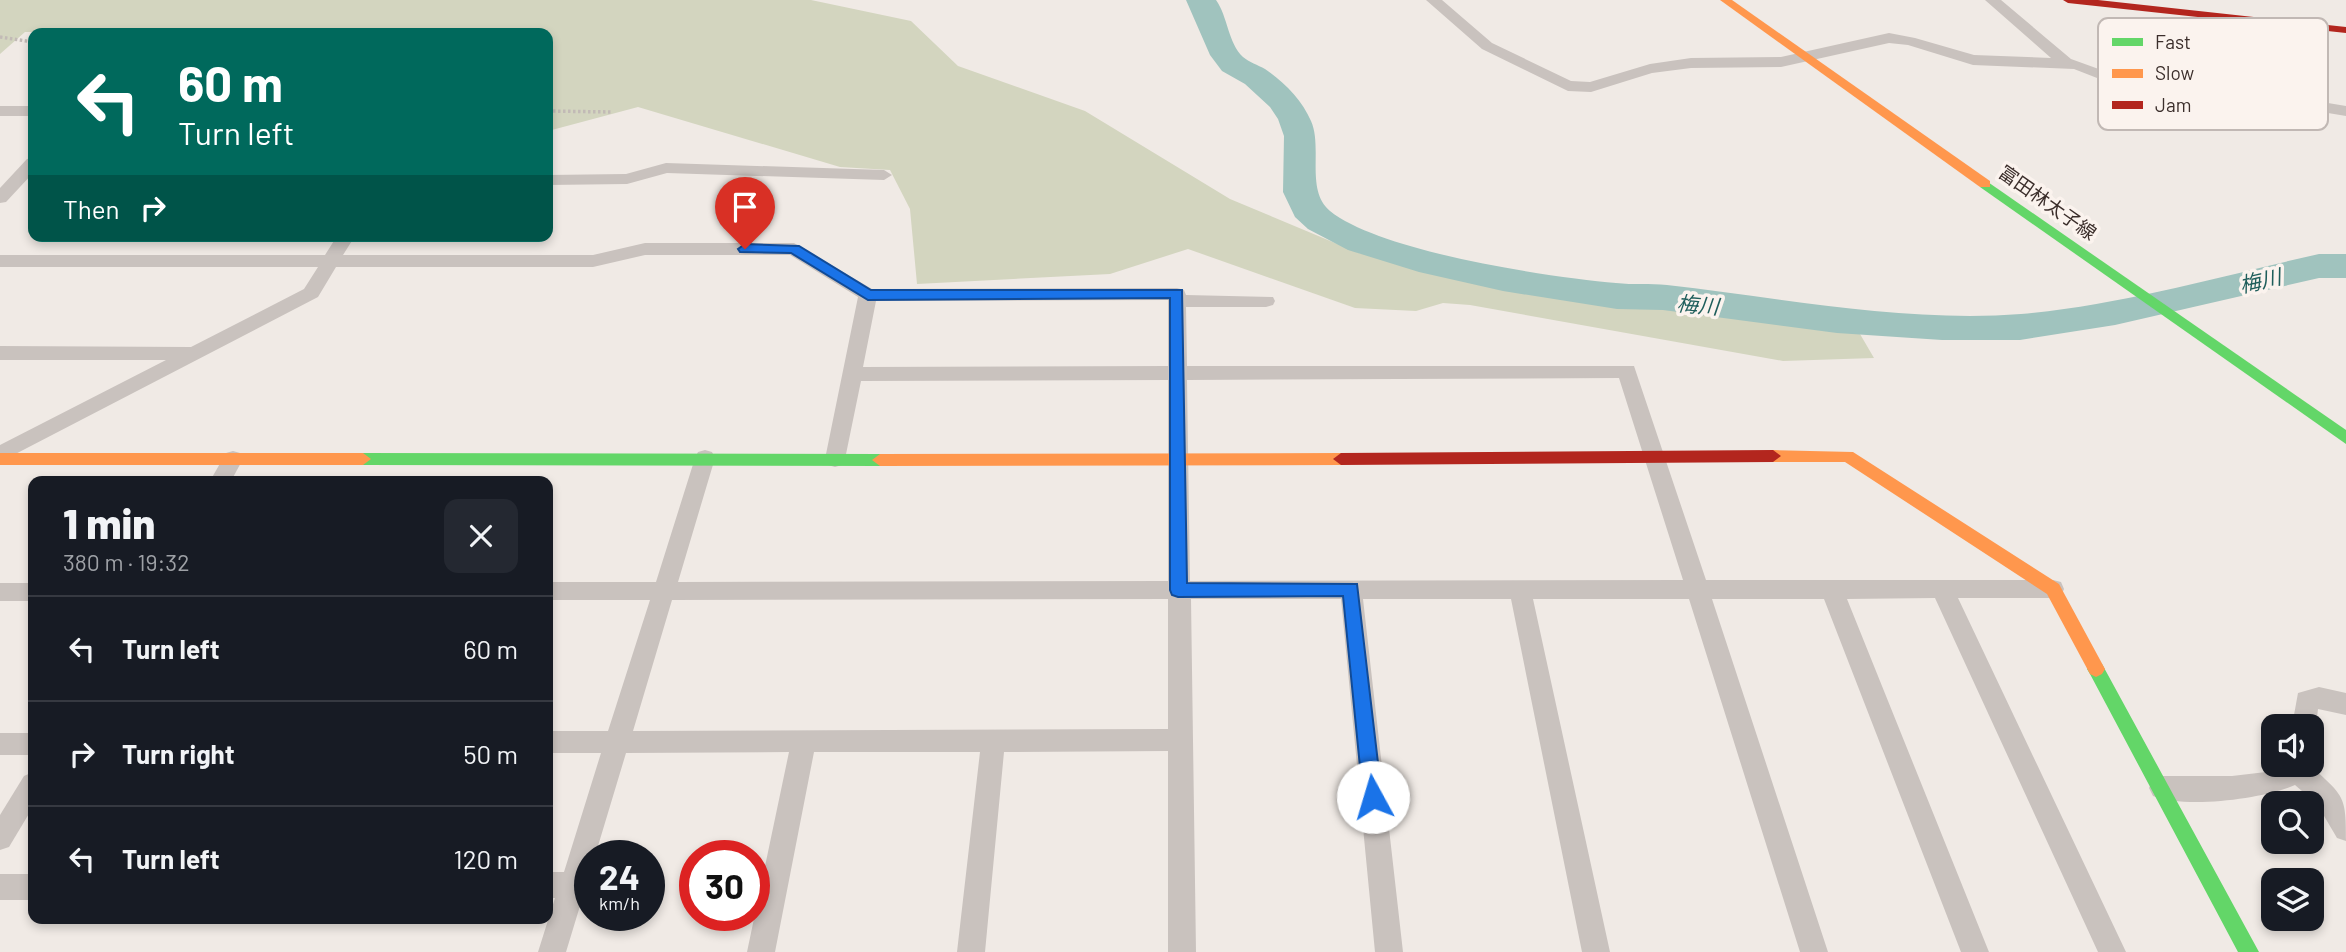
<!DOCTYPE html>
<meta charset="utf-8">
<style>
body{margin:0;font-family:Barlow,"Noto Sans JP",sans-serif;background:#242831;color:#f1f3f6;height:100vh;display:flex;flex-direction:column;font-size:26px;white-space:nowrap}
*{box-sizing:border-box;margin:0}
p{font-size:23px;color:#9ea1a6}
.icon{flex:none;width:38px;height:38px;fill:none;stroke:currentColor;stroke-width:2;stroke-linecap:round;stroke-linejoin:round}
.map{position:relative;flex:1;overflow:hidden}
.details{position:absolute;left:28px;top:476px;width:525px;height:448px;display:flex;flex-direction:column;background:#171b24;border-radius:14px;box-shadow:0 4px 10px #0003}
.details>*{flex:none}
.top-card{position:absolute;left:28px;top:28px;width:525px;height:214px;border-radius:14px;box-shadow:0 4px 10px #0003;background:#00695c;color:#fff;overflow:hidden}
.fabs{position:absolute;left:2261px;top:714px;display:grid;gap:14px}
.fabs a{display:grid;place-items:center;width:63px;height:63px;border-radius:14px;background:#171b24;box-shadow:0 4px 10px #0003;font-size:35px}
.speed{position:absolute;left:574px;top:840px;display:flex;gap:14px;font-size:35px;font-weight:700;text-align:center}
.speed>*{display:grid;place-content:center;width:91px;height:91px;border-radius:50%;background:#171b24;box-shadow:0 4px 10px #0003;line-height:1}
.speed small{font-size:18px;font-weight:400}
.speed .limit{border:10px solid #d22;background:#fff;color:#111}
.pin{position:absolute;display:grid;place-items:center;width:60px;height:60px;color:#fff;margin:-72px -30px;border-radius:50% 50% 50% 0;rotate:-45deg;box-shadow:0 0 7px #0007}
.pin .icon{rotate:45deg}
.me{position:absolute;width:77px;margin:-38px;rotate:354deg;stroke-linejoin:round;filter:drop-shadow(0 0 5px #0008)}
.turn{display:flex;align-items:center;gap:24px;height:147px;padding:0 35px;font-size:32px}
.turn .icon{width:91px;height:91px;stroke-width:2.5}
.turn b{display:block;font-size:49px;line-height:60px}
.then{display:flex;align-items:center;height:66px;padding:0 35px;background:#0003;gap:14px;font-size:26px}
.round{display:grid;place-items:center;flex:none;width:74px;height:74px;border-radius:14px;background:#242831}
.headline{display:flex;align-items:center;justify-content:space-between;height:119px;padding:0 35px}
h1{font-size:42px;font-weight:800;line-height:52px}
ul{padding:0;list-style:none}
li{display:flex;align-items:center;gap:21px;height:105px;padding:0 35px;border-top:2px solid #363941}
li div{flex:1}
li b{display:block;font-size:26px}
li em{font-style:normal}
.map>svg:first-child{display:block}
</style>
<div class="map">
<svg width="2346" height="952" viewBox="0 0 2346 952">
<rect width="100%" height="100%" fill="#f0eae5"/>
<polygon fill="#d3d5bf" points="0,0 811,0 911,21 958,66 1085,111 1230,199 1359,253 1532,293 1860,334 1874,358 1783,361 1470,305 1443,303 1416,311 1355,308 1188,249 1110,274 917,284 910,209 890,170 840,167 638,107 548,131 548,33 25,32 0,54"/>
<g fill="none" stroke-linecap="round" stroke-linejoin="round">
<path fill="#a0c3be" fill-rule="evenodd" d="M1186,0H1216C1228,17 1228,43 1243,57C1249,62 1258,65 1265,69C1284,82 1302,100 1311,121C1323,148 1305,190 1330,211C1381,252 1548,277 1616,283C1633,285 1650,283 1667,285C1781,298 1907,323 2021,314C2121,305 2221,276 2319,254H2346V278H2319L2115,325L2020,340H1942L1837,333L1663,310L1617,309L1503,291L1419,272L1348,250L1308,229L1295,217L1283,192L1284,136L1278,119L1270,107L1245,84L1222,71L1210,55Z"/>
<g stroke="#c2bab6" stroke-width="3.5" stroke-dasharray="2.5 2.5" stroke-linecap="butt">
<polyline points="0,37 33,42"/>
<polyline points="548,111 611,112"/>
</g>
<polyline stroke="#c9c2be" stroke-width="8" points="2254,52 2269,46 2306,46 2308,42 2300,24"/>
<g fill="#c9c2be" fill-rule="evenodd">
<polygon points="1426,0 1442,0 1492,43 1571,81 1590,82 1650,64 1691,58 1781,57 1889,33 1915,38 1974,55 2051,58 1985,0 2001,0 2071,59 2118,76 2205,87 2238,88 2346,106 2346,116 2238,98 2205,97 2115,85 2074,69 1973,65 1908,45 1889,43 1781,67 1691,68 1652,73 1591,92 1568,91 1482,49"/>
<rect x="0" y="106" width="33" height="10"/>
<polygon points="33,158 33,173 6,202 0,203 0,188 27,159"/>
<polygon points="666,163 884,170 892,175 884,180 667,173 627,184 548,185 548,175 626,174"/>
<path d="M337,236H355L343,255H593L645,243H794L872,289L1177,288L1184,290L1186,295L1273,297L1275,301L1273,305L1266,307H1186L1187,366H1634L1706,580H2053L2061,582L2064,589L2061,596L2053,598H1958L2126,952H2098L1935,598L1847,599L1989,952H1961L1824,599H1712L1828,952H1800L1689,599H1533L1610,952H1582L1511,599H1363L1403,952H1375L1341,599H1191L1196,952H1168V751L1004,752L985,952H957L980,752H814L775,952H747L789,752L626,753L595,856H590V873L566,952H538L555,898H548V872H564L601,753H548V731H608L650,600H548V582H656L695,458L698,452L705,450L712,452L715,458L678,582L1168,581V380L861,381L845,459L842,465L835,467L828,465L825,459L858,297L790,255H645L593,267H336L318,297L0,462V445L166,360H0V346L191,347L304,289L318,267H0V255H325ZM1168,300V366L863,367L876,301ZM1619,378L1683,580L1190,581L1187,380ZM1168,599V729L633,731L672,600Z"/>
<polygon points="233,451 240,453 243,459 231,481 210,481 226,453"/>
<rect x="0" y="583" width="33" height="18"/>
<polygon points="2319,687 2346,693 2346,715 2318,709 2316,726 2312,734 2312,726 2292,726 2298,693"/>
<rect x="0" y="733" width="33" height="22"/>
<path d="M2312,763V767C2345,797 2346,797 2346,841L2337,838L2317,804L2295,785C2263,799 2186,809 2153,796L2149,788L2153,780L2162,776H2232L2266,772L2285,765Z"/>
<polygon points="33,772 33,807 9,847 0,850 0,815 24,776"/>
<rect x="0" y="874" width="33" height="26"/>
</g>
<g fill="#63d668" fill-rule="evenodd">
<polygon points="1985,180 2346,430 2346,444 1980,187 1980,181"/>
<polygon points="363,453 880,454 888,460 880,466 363,465 355,459"/>
<polygon points="2096,661 2102,664 2259,952 2238,952 2090,674 2087,669 2090,664"/>
</g>
<g fill="#ff974d" fill-rule="evenodd">
<polygon points="1720,0 1732,0 1990,181 1990,187 1980,187"/>
<polygon points="1773,450 1853,452 2059,584 2105,669 2102,674 2096,677 2090,674 2047,594 1845,462 1773,462 1765,456"/>
<polygon points="0,453 363,453 371,459 363,465 0,465"/>
<polygon points="1341,453 1349,459 1341,465 880,466 872,460 880,454"/>
</g>
<g fill="#b3261e" fill-rule="evenodd">
<polygon points="2063,0 2098,0 2346,27 2346,33 2068,3"/>
<polygon points="1773,450 1781,456 1773,462 1341,465 1333,459 1341,453"/>
</g>
</g>
<polygon fill="#1a73e8" stroke="#114b97" stroke-width="2" points="745,244 799,246 871,290 1182,290 1187,583 1357,584 1382,797 1380,803 1373,806 1366,803 1363,797 1343,596 1178,597 1172,595 1170,590 1170,298 868,300 791,253 740,252 738,249"/>
<g text-anchor="middle" dominant-baseline="central" stroke-width="7" stroke-linejoin="round" paint-order="stroke">
<g font-size="19" fill="#3b2e2b" stroke="#fbf3ee">
<text transform="translate(2048 202) rotate(35)">富田林太子線</text>
</g>
<g font-size="21" font-style="italic" fill="#1f5e5b" stroke="#fbf3ee">
<text transform="translate(2260 280) rotate(-13)">梅川</text>
<text transform="translate(1698 304) rotate(5)">梅川</text>
</g>
</g>
<rect x="2098" y="18" width="230" height="112" rx="10" fill="#fbf3ee" stroke="#c1b8b4" stroke-width="2"/>
<rect x="2112" y="38" width="31" height="8" fill="#63d668"/>
<rect x="2112" y="69" width="31" height="9" fill="#ff974d"/>
<rect x="2112" y="101" width="31" height="8" fill="#b3261e"/>
<g font-size="19" fill="#3b2e2b">
<text x="2155" y="49">Fast</text>
<text x="2155" y="80">Slow</text>
<text x="2155" y="112">Jam</text>
</g>
</svg>
<div class="fabs">
<a><svg class="icon" aria-label="sound" viewBox="0 0 24 24"><path d="M4 9h4l5-4v14l-5-4H4zM17 9q2 3 0 6"/></svg></a>
<a><svg class="icon" aria-label="search" viewBox="0 0 24 24"><circle cx="10" cy="10" r="6"/><path d="M15 15l6 6"/></svg></a>
<a><svg class="icon" aria-label="layers" viewBox="0 0 24 24"><path d="M12 4l9 5-9 5-9-5zM3 14l9 5 9-5"/></svg></a>
</div>
<div class="speed"><div>24<small>km/h</small></div><div class="limit">30</div></div>
<div class="pin" style="left:745px;top:249px;background:#d93025"><svg class="icon" aria-label="arrive" viewBox="0 0 24 24"><path d="M6 21V4h12l-3 4 3 4H6"/></svg></div>
<svg class="me" style="left:1373px;top:797px" viewBox="-20 -20 40 40"><circle r="19" fill="#fff"/><path d="M0-13L10 11 0 6-10 11z" fill="#1a73e8"/></svg>
<div class="top-card">
<div class="turn"><svg class="icon" aria-label="left" viewBox="0 0 24 24"><path d="M17 20v-9H6M10 6l-5 5 5 5"/></svg><div><b>60 m</b>Turn left</div></div>
<div class="then">Then<svg class="icon" aria-label="right" viewBox="0 0 24 24"><path d="M7 20v-9h11M14 6l5 5-5 5"/></svg></div>
</div>
<section class="details">
<div class="headline"><div><h1>1 min</h1><p>380 m · 19:32</p></div><a class="round"><svg class="icon" aria-label="close" viewBox="0 0 24 24"><path d="M6 6l12 12M18 6L6 18"/></svg></a></div>
<ul>
<li><svg class="icon" aria-label="left" viewBox="0 0 24 24"><path d="M17 20v-9H6M10 6l-5 5 5 5"/></svg><div><b>Turn left</b></div><em>60 m</em></li>
<li><svg class="icon" aria-label="right" viewBox="0 0 24 24"><path d="M7 20v-9h11M14 6l5 5-5 5"/></svg><div><b>Turn right</b></div><em>50 m</em></li>
<li><svg class="icon" aria-label="left" viewBox="0 0 24 24"><path d="M17 20v-9H6M10 6l-5 5 5 5"/></svg><div><b>Turn left</b></div><em>120 m</em></li>
</ul>
</section>
</div>
